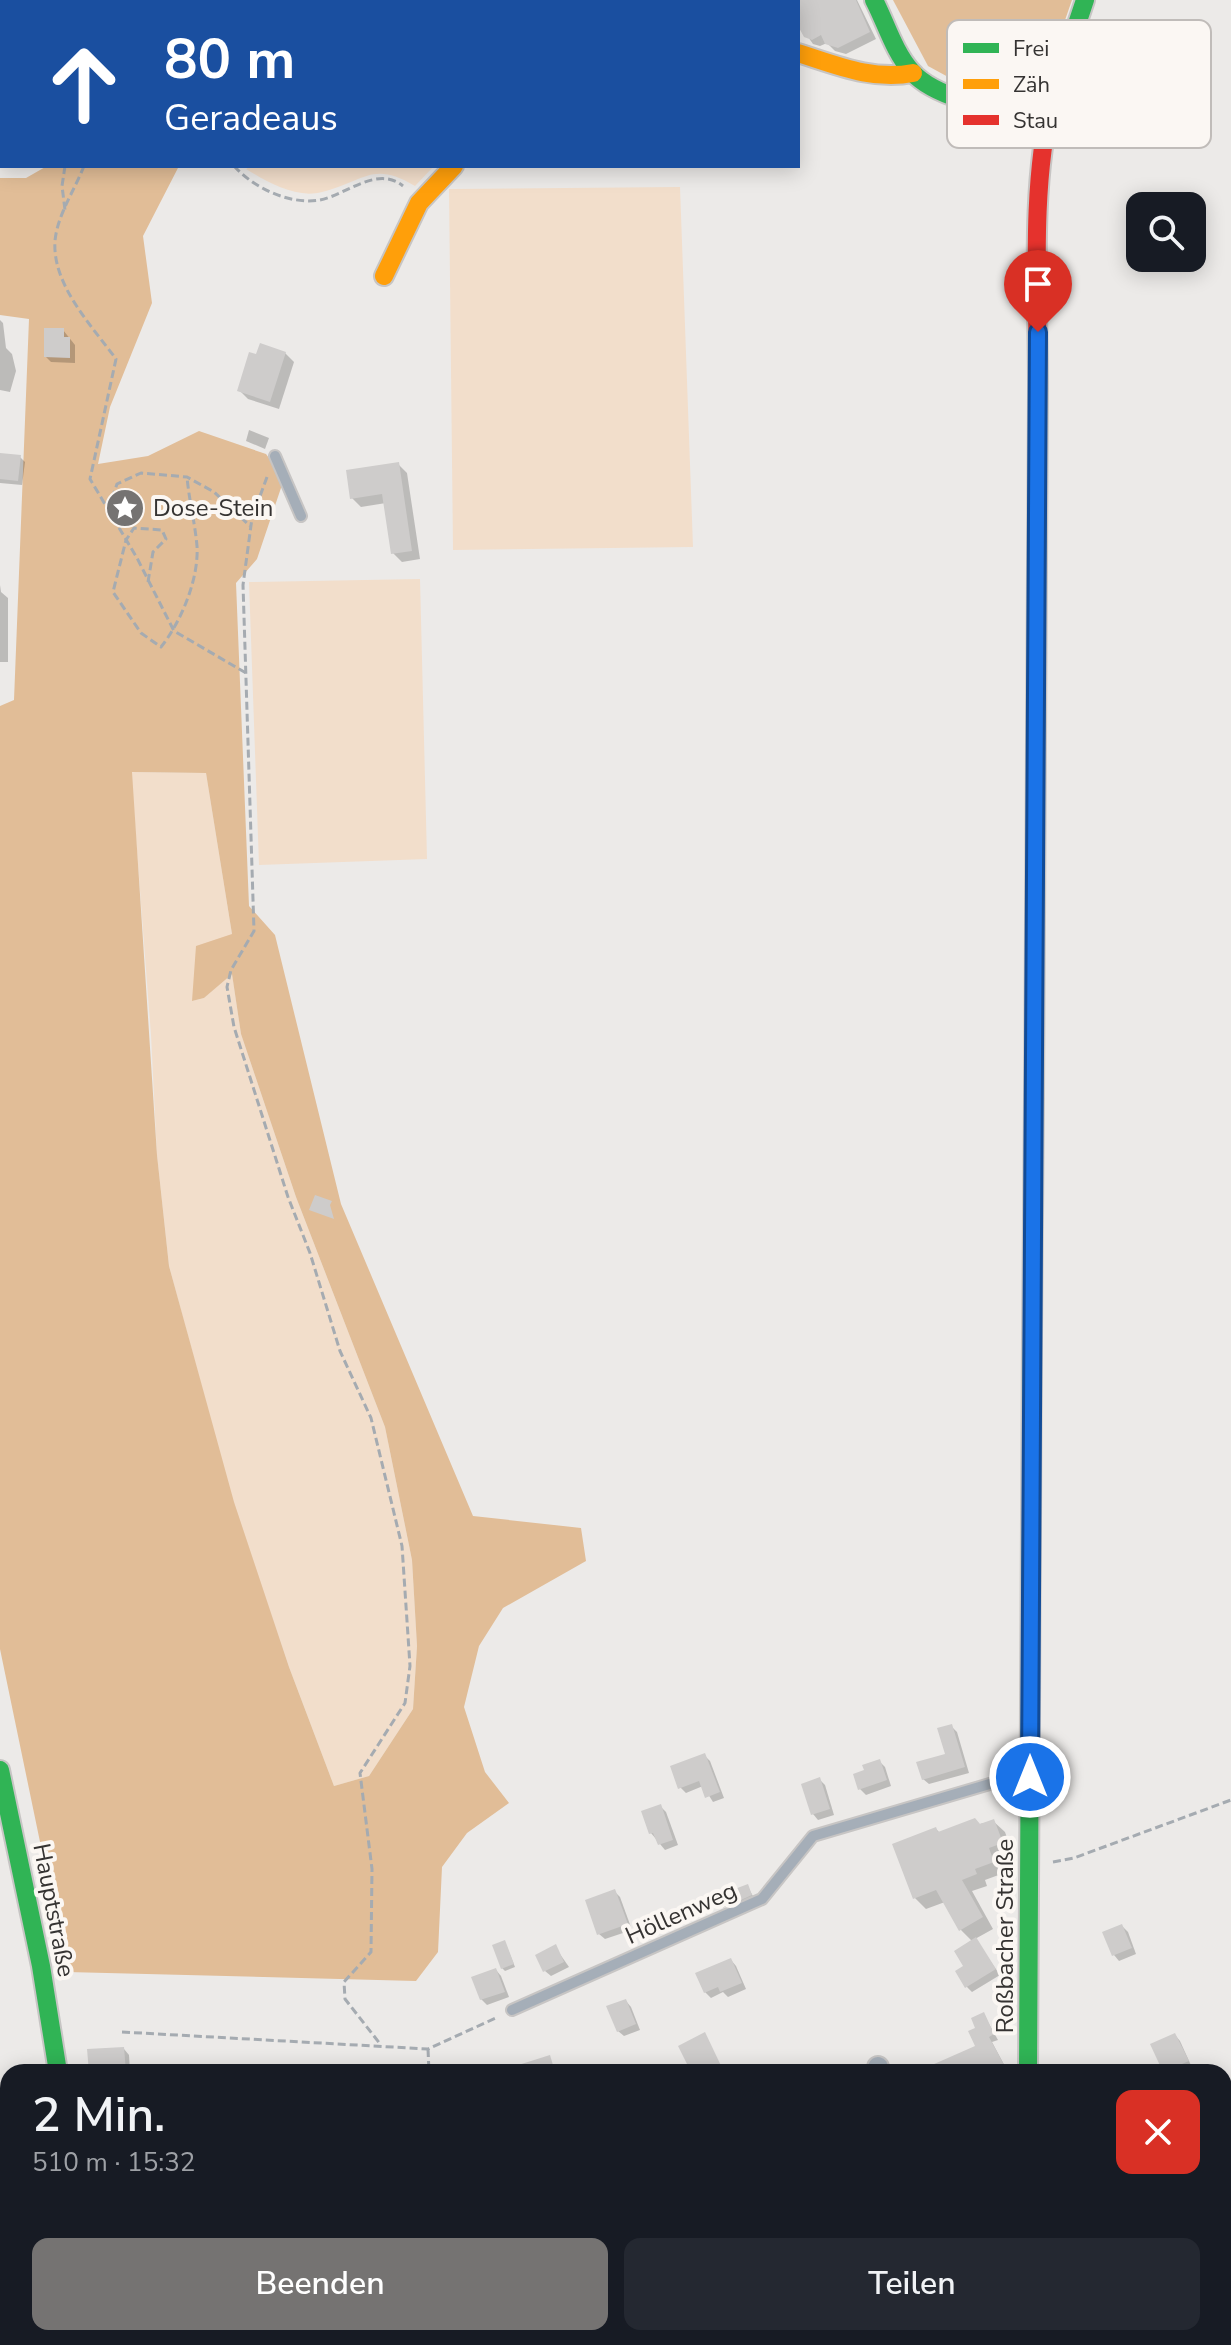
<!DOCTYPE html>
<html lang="de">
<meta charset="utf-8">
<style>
body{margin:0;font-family:"Nunito Sans",sans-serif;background:#242831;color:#f1f3f6;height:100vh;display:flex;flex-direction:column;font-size:30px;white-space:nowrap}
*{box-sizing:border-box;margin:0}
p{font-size:26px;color:#9ea1a6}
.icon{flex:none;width:44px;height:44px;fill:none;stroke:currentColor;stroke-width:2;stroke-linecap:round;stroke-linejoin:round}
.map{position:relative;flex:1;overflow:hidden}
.panel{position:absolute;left:0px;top:2064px;width:1232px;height:282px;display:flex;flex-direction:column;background:#171b24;border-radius:24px 24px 0 0;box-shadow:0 4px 20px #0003}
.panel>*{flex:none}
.banner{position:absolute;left:0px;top:0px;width:800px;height:168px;box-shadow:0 4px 20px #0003;background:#1a4fa0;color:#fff;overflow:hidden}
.buttons{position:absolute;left:1126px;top:192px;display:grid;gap:16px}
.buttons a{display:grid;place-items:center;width:80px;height:80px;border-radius:16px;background:#171b24;box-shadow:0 4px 20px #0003;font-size:40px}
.pin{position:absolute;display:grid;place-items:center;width:68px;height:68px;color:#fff;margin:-82px -34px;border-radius:50% 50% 50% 0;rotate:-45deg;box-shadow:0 0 8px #0007}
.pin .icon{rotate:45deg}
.me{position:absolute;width:88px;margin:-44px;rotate:0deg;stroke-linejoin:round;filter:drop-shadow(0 0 6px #0008)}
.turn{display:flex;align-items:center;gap:28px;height:168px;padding:0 32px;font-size:36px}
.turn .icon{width:104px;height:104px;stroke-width:2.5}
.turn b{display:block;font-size:56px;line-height:68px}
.round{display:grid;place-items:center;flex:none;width:84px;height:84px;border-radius:16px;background:#242831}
.headline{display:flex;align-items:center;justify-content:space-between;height:136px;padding:0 32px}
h1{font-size:48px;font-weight:600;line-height:60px}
.button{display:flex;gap:16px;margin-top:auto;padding:16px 32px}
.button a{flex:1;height:92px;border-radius:16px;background:#757372;color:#fff;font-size:32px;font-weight:600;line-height:92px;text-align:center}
.button a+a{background:#242831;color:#f1f3f6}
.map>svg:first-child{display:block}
</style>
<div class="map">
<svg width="1231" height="2345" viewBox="0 0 1231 2345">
<rect width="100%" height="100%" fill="#eceae8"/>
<g fill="#f2decb">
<polygon points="262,0 592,0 594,2 262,2"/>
<path d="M251,166H434L415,186C372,160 364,182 322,192C296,199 267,182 246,169Z"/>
<polygon points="680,187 693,547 453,550 449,189"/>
<polygon points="420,579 427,859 259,865 249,582"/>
<polygon points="131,772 206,773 232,934 192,1001 204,998 232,973 241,1034 296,1197 385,1427 412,1560 417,1646 413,1709 369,1776 334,1786 289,1667 233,1502 169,1266 157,1155 151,1035"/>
</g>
<g fill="#e1bd97" fill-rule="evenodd">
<polygon points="893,0 1072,0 1048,69 1037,87 1020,91 950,78 928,66"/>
<path d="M47,166H179L143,236L152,303L110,407L98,464L148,456L199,431L266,454L284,479L257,559L236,583L249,906L275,935L341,1204L473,1516L581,1528L586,1561L503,1608L479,1646L464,1707L485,1772L509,1803L467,1833L442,1867L438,1952L416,1981L67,1972L0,1649V706L14,700L29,319L0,315V178H26ZM132,772L206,773L232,934L196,946L192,1001L204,998L232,974L241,1034L296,1197L385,1427L412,1560L417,1646L413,1709L369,1776L334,1786L289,1667L234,1502L169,1266L157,1155Z"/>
</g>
<g fill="#0003">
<polygon points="761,0 857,0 876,39 846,54 835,51 827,43 820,46 813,44 801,27 798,29 798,2 760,2"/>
<polygon points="0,118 2,120 0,160"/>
<polygon points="0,320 3,323 6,348 12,354 16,371 10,392 0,390"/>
<polygon points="63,330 75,345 75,363 51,362 46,357"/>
<polygon points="285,353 294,362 279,409 248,399 239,390"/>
<polygon points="249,430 269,438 265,449 246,441"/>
<polygon points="0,455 20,457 25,462 22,485 0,483"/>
<polygon points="398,464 407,473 420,559 402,562 393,553 386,503 361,507 352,498"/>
<polygon points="0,585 1,592 8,598 8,662 0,662"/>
<polygon points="951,1726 957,1732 969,1773 929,1784 923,1779 947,1755"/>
<polygon points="704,1755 710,1761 724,1798 713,1802 703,1786 686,1793 680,1787"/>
<polygon points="879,1761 885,1767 891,1786 866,1795 860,1789 866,1772"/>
<polygon points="820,1780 825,1785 834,1815 818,1820 813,1814"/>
<polygon points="660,1806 666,1812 678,1845 665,1850 651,1833"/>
<polygon points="993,1821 1005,1832 1013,1855 1000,1860 1004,1873 985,1880 987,1886 972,1891 993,1929 975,1939 1000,1975 972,1992 967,1987 966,1967 973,1942 961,1930 945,1902 926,1909 914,1897 936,1829 940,1833"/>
<polygon points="747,1886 756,1901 730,1912 725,1906 733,1892"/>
<polygon points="615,1892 620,1897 632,1930 605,1939 599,1934"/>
<polygon points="1122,1926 1128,1932 1136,1954 1119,1961 1114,1955"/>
<polygon points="505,1942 515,1967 505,1971 502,1968"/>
<polygon points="555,1947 569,1967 551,1976 545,1971"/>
<polygon points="731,1960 736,1966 746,1989 728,1997 723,1992 711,1998 705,1992"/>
<polygon points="496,1970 501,1976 509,1997 487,2005 481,1999"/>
<polygon points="626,2001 631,2007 640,2030 624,2036 618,2031"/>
<polygon points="984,2015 998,2040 992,2042 1008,2072 936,2072 978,2047 978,2029"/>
<polygon points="1175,2035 1180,2041 1194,2072 1165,2072 1153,2045"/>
<polygon points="124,2049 129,2055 130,2072 91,2072"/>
<polygon points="676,2338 737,2338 740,2345 679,2345"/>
<polygon points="1077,2338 1097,2338 1100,2345 1070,2345 1068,2342"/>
</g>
<g fill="#cecccb">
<polygon points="798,0 856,0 870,32 838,48 825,44 821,35 812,40 804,37 798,26"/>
<polygon points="44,328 64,328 64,337 70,337 70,358 44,357"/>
<polygon points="260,343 286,352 270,402 237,391 249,352 256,354"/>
<polygon points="0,453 21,455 18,481 0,479"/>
<polygon points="399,462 412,551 391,554 382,494 350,499 346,470"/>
<polygon points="315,1195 332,1201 330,1205 334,1219 309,1210"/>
<polygon points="952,1724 965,1767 922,1780 916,1762 945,1754 937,1728"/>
<polygon points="705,1753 720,1792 705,1798 699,1781 678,1789 670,1766"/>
<polygon points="880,1759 887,1780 858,1790 853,1774 864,1770 862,1765"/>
<polygon points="820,1777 830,1809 811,1815 801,1784"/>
<polygon points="661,1804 673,1840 658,1845 653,1833 649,1834 641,1811"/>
<polygon points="975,1818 980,1824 994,1819 1003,1843 989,1848 994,1862 975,1869 977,1874 962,1880 983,1917 959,1931 936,1890 913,1899 892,1844 936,1827 938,1832"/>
<polygon points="748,1884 752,1895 723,1908 717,1891 730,1886 732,1890"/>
<polygon points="615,1889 628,1924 597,1935 585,1900"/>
<polygon points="1122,1924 1132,1948 1112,1956 1102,1932"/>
<polygon points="976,1937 996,1969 965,1988 955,1971 963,1966 954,1951"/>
<polygon points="505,1940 514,1964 501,1969 492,1945"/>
<polygon points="556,1944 564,1962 543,1972 535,1955"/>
<polygon points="731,1958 742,1983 720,1992 718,1987 704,1993 695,1973"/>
<polygon points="496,1968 505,1992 480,2000 471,1977"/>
<polygon points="626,1999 636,2024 617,2032 606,2006"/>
<polygon points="984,2012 994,2034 989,2037 1008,2072 916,2072 975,2046 968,2031 975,2028 971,2018"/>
<polygon points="705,2032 724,2072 691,2072 678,2046"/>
<polygon points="1175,2033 1189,2061 1163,2072 1150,2044"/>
<polygon points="124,2047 126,2072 89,2072 87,2049"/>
<polygon points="550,2055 555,2072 507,2072 506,2069"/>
</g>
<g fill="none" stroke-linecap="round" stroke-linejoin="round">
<g stroke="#c7c5c4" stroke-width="14">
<g id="lane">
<polyline points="275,456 301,516"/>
<polyline points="512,2010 762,1899 813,1836 1010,1778 1028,1777"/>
</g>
</g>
<g stroke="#c7c5c4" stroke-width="24">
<g id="street">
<polyline points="658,0 659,2"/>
<polyline points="877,2072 878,2067"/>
<polyline points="439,2338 439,2345"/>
<polyline points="746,2338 747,2345"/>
<polyline points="574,2345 574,2338"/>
<polyline points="762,2345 777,2338"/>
</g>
</g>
<g stroke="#c7c5c4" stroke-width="22">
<g id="fast">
<path d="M874,0C886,23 894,52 912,72C940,103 1007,109 1046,117"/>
<polyline points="1052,99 1085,0"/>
<polyline points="1034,1097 1038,387"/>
<polyline points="0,1770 41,1966 58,2072"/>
<polyline points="1028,2072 1032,1336"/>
</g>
</g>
<g stroke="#c7c5c4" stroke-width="22">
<g id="slow">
<path d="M798,53C836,65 873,81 913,73"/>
<polyline points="384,276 419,203 454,166"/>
<polyline points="1026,2338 1026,2345"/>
<polyline points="79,2345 80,2338"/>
</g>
</g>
<g stroke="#c7c5c4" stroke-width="22">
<g id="jam">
<path d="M1038,387C1038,295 1030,187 1052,99"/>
<polyline points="1032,1336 1034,1097"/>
</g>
</g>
<g stroke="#a5abb1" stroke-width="3" stroke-dasharray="8 4" stroke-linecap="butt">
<polyline points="33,0 34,2"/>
<polyline points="81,0 83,2"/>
<polyline points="189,2 192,0"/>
<polyline points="65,166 62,186 65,210"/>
<path d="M84,166C75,189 57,216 55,241C52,285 92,326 116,359L90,479L137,558L174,631L246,673"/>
<path d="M234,166C254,188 289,205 320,200C346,195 377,165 403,186"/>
<polyline points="267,477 252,518 243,585 254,931 231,970 227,987 234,1027 288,1197 310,1253 340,1351 371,1418 402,1546 410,1666 405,1703 360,1773 372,1869 371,1952 344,1982 345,1999 381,2045"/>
<polyline points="108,510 117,484 141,473 187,477 214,492 250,526"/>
<path d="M148,582L153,552L166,539L162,530L134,528L126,540L113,592L141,633L161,647C181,622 199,579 197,546C195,523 189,500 187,477"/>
<polyline points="1053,1862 1074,1858 1231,1800"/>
<polyline points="122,2032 428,2049 498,2017"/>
<polyline points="428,2049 429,2072"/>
</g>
<use href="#lane" stroke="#a5aeb8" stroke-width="10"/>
<use href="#street" stroke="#a5aeb8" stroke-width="20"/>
<use href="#fast" stroke="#30b455" stroke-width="18"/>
<use href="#slow" stroke="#ff9f0a" stroke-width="18"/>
<use href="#jam" stroke="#e5322d" stroke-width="18"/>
</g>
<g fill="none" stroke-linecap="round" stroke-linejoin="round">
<g stroke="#114b97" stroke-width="20">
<polyline id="route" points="1030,1777 1038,332"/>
</g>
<use href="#route" stroke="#1a73e8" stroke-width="14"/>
</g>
<defs>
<g id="sight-disc" transform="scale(2)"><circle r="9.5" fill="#757372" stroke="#fbf7f3"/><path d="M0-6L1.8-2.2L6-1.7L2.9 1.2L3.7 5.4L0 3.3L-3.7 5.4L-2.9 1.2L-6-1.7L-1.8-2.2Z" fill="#fff"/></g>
</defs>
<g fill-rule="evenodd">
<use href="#sight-disc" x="125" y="508"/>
</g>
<g text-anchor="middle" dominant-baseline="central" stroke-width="8" stroke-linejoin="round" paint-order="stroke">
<g font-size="24" fill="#353332" stroke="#fbf7f3" text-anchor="start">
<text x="153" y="508">Dose-Stein</text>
</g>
<g font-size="24" fill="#353332" stroke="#fbf7f3">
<text transform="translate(54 1910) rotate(79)">Hauptstraße</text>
<text transform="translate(681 1913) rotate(-24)">Höllenweg</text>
<text transform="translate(1005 1936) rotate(-90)">Roßbacher Straße</text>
</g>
</g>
<rect x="947" y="20" width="264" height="128" rx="12" fill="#fbf7f3" stroke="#c0bcb9" stroke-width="2"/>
<rect x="963" y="43" width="36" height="10" fill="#30b455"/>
<rect x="963" y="79" width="36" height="10" fill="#ff9f0a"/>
<rect x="963" y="115" width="36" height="10" fill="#e5322d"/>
<g font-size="22" fill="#353332">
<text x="1013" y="56">Frei</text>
<text x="1013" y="92">Zäh</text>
<text x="1013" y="128">Stau</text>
</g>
</svg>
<div class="buttons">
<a><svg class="icon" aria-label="search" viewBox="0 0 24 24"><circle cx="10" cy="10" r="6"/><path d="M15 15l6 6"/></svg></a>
</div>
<div class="pin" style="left:1038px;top:332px;background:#d93025"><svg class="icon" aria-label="arrive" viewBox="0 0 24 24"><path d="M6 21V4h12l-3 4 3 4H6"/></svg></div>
<svg class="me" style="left:1030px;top:1777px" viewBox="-20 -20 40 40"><circle r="17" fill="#1a73e8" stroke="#fff" stroke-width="3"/><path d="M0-11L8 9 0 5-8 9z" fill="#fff"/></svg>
<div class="banner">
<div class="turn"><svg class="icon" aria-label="ahead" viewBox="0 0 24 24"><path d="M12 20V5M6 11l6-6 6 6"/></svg><div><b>80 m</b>Geradeaus</div></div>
</div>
<section class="panel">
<div class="headline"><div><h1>2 Min.</h1><p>510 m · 15:32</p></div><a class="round" style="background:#d93025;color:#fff"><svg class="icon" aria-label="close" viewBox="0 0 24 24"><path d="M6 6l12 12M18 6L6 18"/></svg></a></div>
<div class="button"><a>Beenden</a><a>Teilen</a></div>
</section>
</div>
